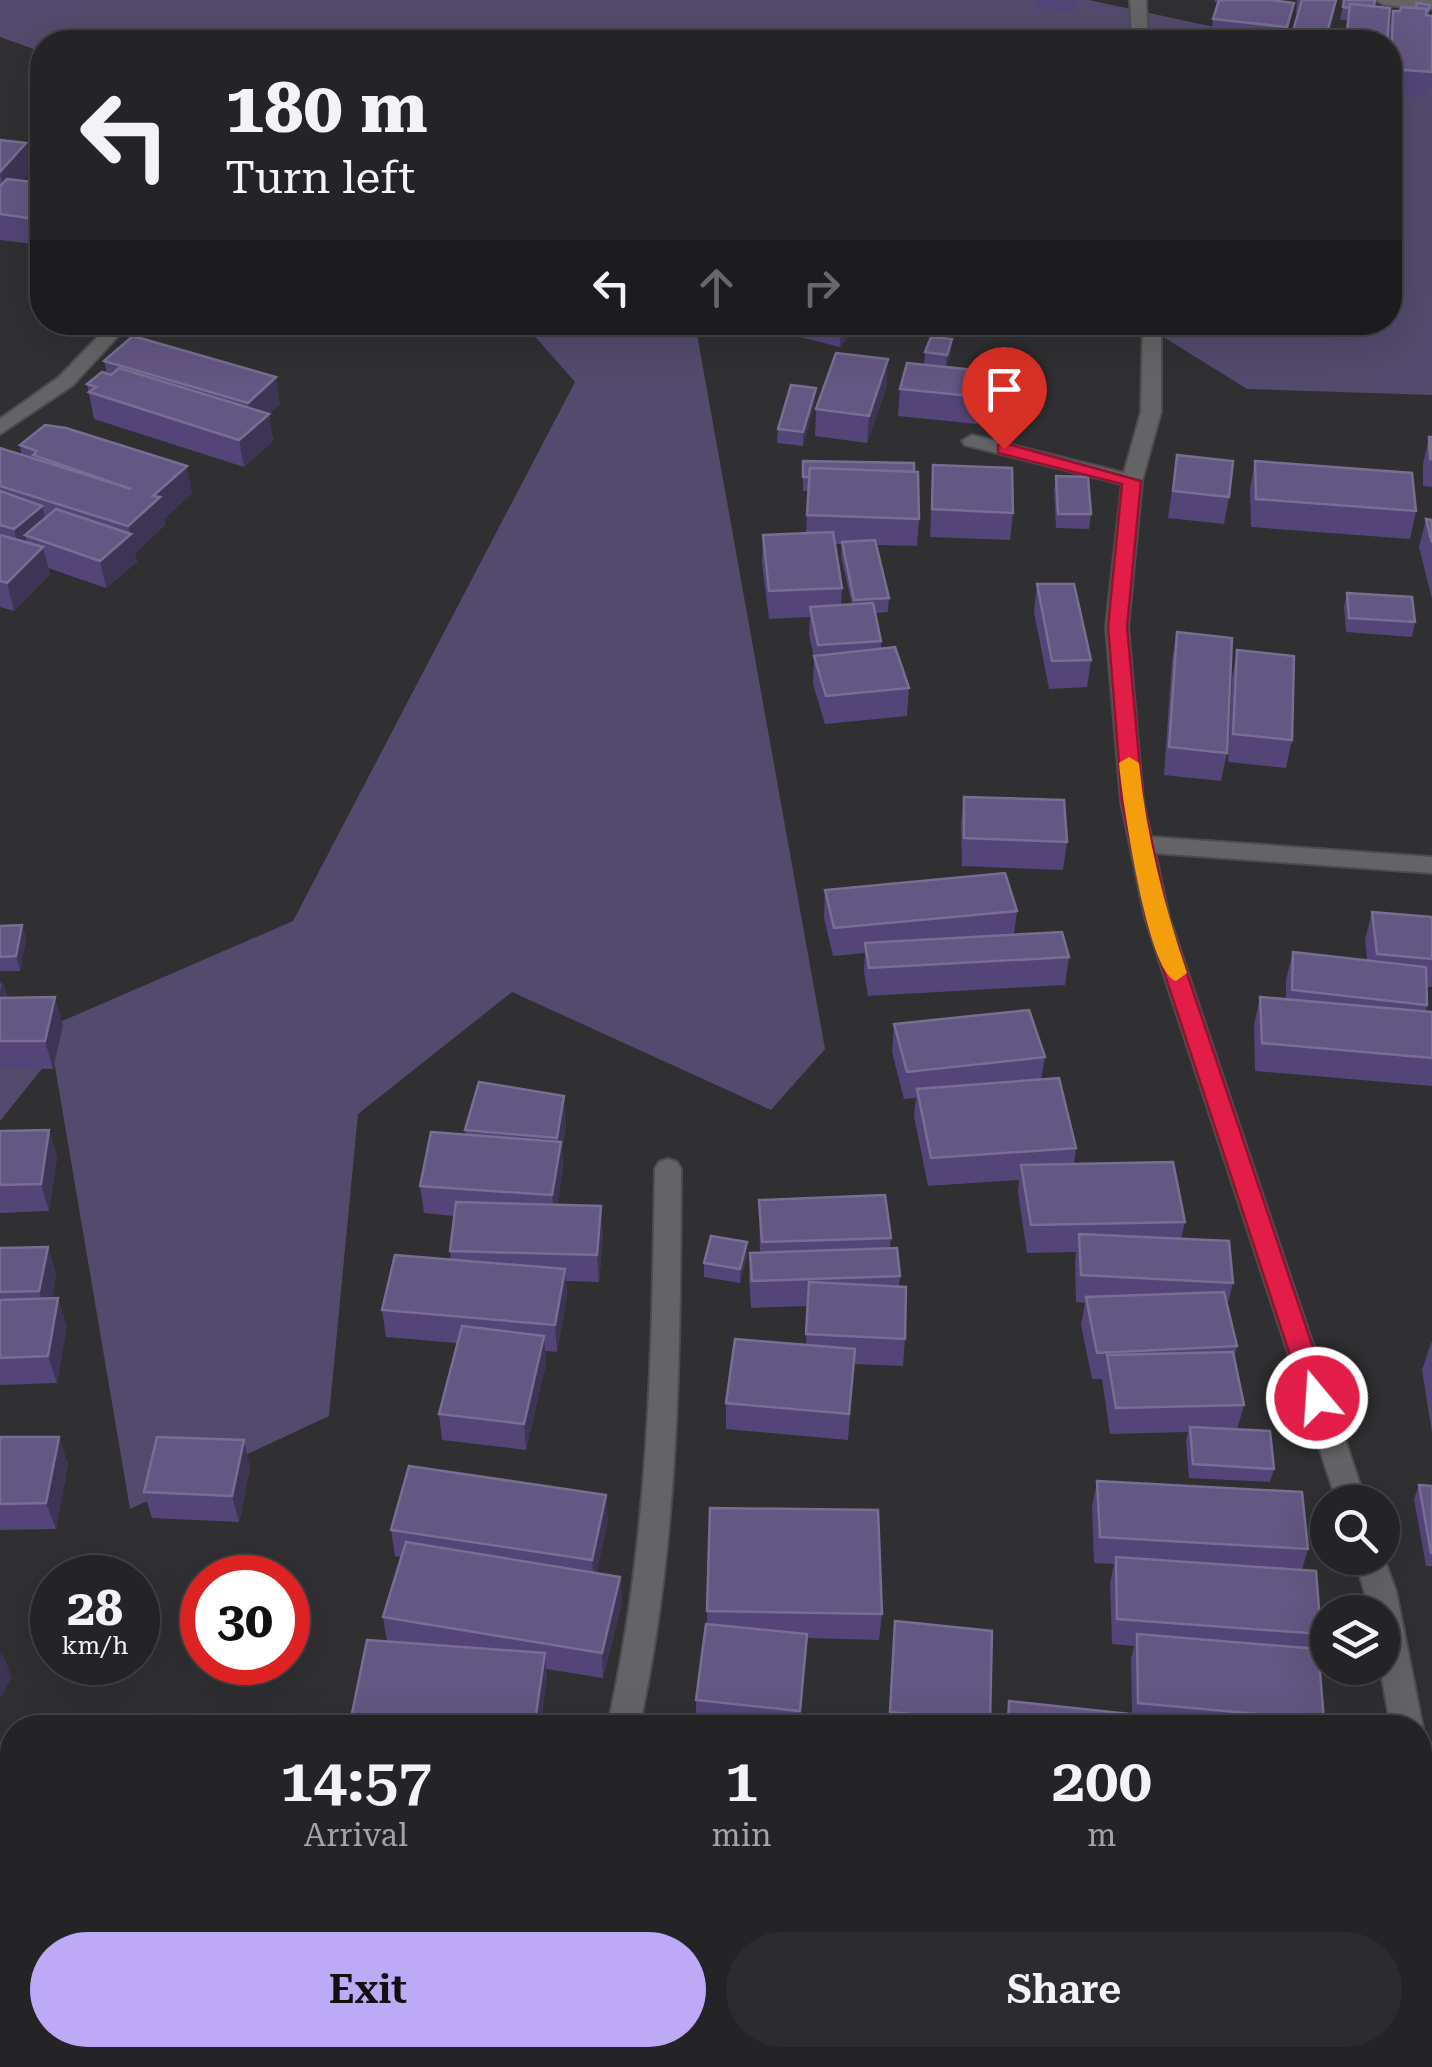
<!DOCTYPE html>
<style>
body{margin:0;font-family:"Roboto Serif",serif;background:#2c2b2e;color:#f1f3f6;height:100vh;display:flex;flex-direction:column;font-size:38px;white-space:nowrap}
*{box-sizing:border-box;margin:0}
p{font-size:32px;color:#a3a4a7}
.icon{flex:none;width:55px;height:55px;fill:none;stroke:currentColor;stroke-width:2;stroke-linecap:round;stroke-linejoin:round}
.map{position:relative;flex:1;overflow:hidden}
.drawer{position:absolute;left:0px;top:1715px;width:1432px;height:352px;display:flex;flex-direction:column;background:#242326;border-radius:40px 40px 0 0;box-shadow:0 10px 40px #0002,0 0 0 2px #414043}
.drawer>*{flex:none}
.hud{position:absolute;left:30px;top:30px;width:1372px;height:305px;border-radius:40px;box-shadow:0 10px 40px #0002,0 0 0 2px #414043;background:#242326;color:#f1f3f6;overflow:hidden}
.tools{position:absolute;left:1310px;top:1485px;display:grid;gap:20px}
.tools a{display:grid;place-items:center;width:90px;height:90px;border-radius:50%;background:#242326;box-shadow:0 10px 40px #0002,0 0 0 2px #414043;font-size:50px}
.speed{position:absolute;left:30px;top:1555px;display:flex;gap:20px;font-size:50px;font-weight:700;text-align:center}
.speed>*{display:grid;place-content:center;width:130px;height:130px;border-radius:50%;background:#242326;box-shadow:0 10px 40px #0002,0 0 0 2px #414043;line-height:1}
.speed small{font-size:25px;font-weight:400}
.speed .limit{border:15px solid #d22;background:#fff;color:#111}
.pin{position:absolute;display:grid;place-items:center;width:85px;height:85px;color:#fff;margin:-102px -42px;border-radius:50% 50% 50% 0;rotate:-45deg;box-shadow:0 0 10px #0007}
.pin .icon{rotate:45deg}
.me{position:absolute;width:110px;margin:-55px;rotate:342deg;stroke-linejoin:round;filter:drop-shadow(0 0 8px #0008)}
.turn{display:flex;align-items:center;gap:35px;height:210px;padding:0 30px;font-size:45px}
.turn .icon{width:130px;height:130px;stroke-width:2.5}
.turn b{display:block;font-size:70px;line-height:85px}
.lanes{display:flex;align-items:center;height:95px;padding:0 30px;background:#0003;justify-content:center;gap:50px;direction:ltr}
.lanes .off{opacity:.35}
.eta{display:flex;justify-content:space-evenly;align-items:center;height:170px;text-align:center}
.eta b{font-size:60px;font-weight:600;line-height:70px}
.cta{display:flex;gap:20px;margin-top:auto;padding:20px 30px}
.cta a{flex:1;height:115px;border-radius:60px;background:#bcaaf6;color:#111;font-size:40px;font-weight:600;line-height:115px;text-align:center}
.cta a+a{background:#2c2b2e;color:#f1f3f6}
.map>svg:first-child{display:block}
</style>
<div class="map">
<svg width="1432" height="2067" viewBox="0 0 1432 2067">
<rect width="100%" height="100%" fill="#302f32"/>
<g fill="#534a6d">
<polygon points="0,0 1089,0 1284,42 42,42 42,52 0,37"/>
<polygon points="1390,65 1432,71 1432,395 1247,389 1141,323 1390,322"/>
<polygon points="523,323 695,323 825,1049 771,1110 512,992 358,1114 329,1416 130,1509 53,1055 0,1121 0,1048 293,921 575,382"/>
</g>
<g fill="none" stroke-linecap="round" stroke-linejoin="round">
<g stroke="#4d4d4f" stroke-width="4">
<g id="minor">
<polygon points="1130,0 1146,0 1148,42 1132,42"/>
<polygon points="1376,0 1432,0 1432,9 1384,5"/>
<polygon points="112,322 131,322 73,385 0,434 0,419 59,377"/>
<polygon points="1143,322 1161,322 1161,412 1142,481 1128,627 1143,801 1151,837 1432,857 1432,873 1155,853 1169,917 1366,1502 1337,1502 1145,917 1121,801 1106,627 1122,484 965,445 962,441 972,435 1124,473 1141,412"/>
<path d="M668,1159L677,1162L681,1169C680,1357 679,1543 639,1728H607C649,1543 652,1358 655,1169L659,1162Z"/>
<polygon points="1382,1553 1396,1591 1423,1728 1420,1734 1420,1728 1391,1728 1380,1668 1382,1612 1370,1612 1355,1558 1382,1558"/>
<polygon points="1420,1781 1432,1787 1432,1875 1420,1869"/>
<polygon points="516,2055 550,2055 545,2067 511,2067"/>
</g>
</g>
<use href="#minor" fill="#646365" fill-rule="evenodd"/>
</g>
<g fill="#534577" fill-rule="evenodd">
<polygon points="1035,0 1078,0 1072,12 1035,7"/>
<polygon points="1215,0 1279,0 1289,28 1285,42 1210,42 1213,19 1218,2 1214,2"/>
<polygon points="1297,0 1336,0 1327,42 1291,42 1298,13 1296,13"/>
<polygon points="1344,0 1374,6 1387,42 1344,42 1347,20 1340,20"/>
<polygon points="1430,5 1428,15 1432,16 1432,81 1428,98 1390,95 1390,42 1387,42 1388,36 1393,11 1400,11"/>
<polygon points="0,140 26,143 31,169 21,181 42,183 42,245 0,240"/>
<polygon points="347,322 413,322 407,336 348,331"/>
<polygon points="740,322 860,322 840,347"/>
<polygon points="883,322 930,322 920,334 883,324"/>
<polygon points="925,352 951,353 946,367 986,371 984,398 977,424 898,416 900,389 924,365"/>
<polygon points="104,361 280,404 269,414 273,441 244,467 94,419 87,384 107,374"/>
<polygon points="887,386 867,443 815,436 816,409"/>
<polygon points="815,401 803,446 777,443 778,429"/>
<polygon points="1429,437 1432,437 1432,487 1423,486 1423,464"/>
<polygon points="20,445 192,493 164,519 165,525 135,553 137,562 106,588 48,568 50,574 14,611 0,607 0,448 22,455"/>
<polygon points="1177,455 1229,497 1224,524 1168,518"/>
<path d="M803,461L919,519L917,546L876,545L889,598L888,612L875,613L881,641V649L909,688L907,716L825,724L813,684L814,657L809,635L810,617L769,619L762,563L763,535L806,534L808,491H803ZM835,544H842L841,556L852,605H841L842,588Z"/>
<polygon points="1255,461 1416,511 1410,539 1251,527 1250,489"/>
<polygon points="933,465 1013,513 1010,540 930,537"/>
<polygon points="1056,476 1091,514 1089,529 1056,528 1054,490"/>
<polygon points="1426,519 1432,520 1432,599 1419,547"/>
<polygon points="1037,584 1091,660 1087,687 1049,689 1034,612"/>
<polygon points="1347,593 1415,622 1412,637 1346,632 1344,607"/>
<polygon points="1177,632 1227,753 1221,781 1164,775 1172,660"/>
<polygon points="1237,650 1292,740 1286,768 1228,762 1232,678"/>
<polygon points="964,797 1067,842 1063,870 962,866 961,824"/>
<polygon points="825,890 1017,911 1014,934 1069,957 1065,985 868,996 864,971 865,953 833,956 824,918"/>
<polygon points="1372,912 1432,917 1432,987 1427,987 1427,1005 1426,1011 1432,1012 1432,1086 1255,1071 1254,1025 1260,997 1286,999 1286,980 1293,952 1367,960 1365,940"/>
<polygon points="22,925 26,939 20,971 0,971 0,926"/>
<polygon points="0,981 7,995 6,997 63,1025 53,1069 0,1068"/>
<polygon points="894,1024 1045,1057 1041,1080 1076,1148 1074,1164 1185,1222 1181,1239 1233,1283 1227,1306 1237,1346 1234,1358 1244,1405 1237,1430 1274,1469 1270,1482 1189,1478 1186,1441 1188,1432 1110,1434 1102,1379 1092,1379 1081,1325 1085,1303 1076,1302 1075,1261 1076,1252 1027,1253 1018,1193 1019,1180 928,1186 914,1116 916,1098 904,1099 892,1052"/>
<polygon points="566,1124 562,1149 563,1169 557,1205 603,1234 599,1282 566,1281 567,1296 557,1352 545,1351 546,1363 526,1450 442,1440 439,1414 457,1343 386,1337 382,1310 451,1260 450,1251 454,1216 424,1213 420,1186 466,1135 465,1130"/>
<polygon points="49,1130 57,1157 49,1211 0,1213 0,1131"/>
<polygon points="759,1200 891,1238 890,1248 900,1276 899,1287 905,1339 903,1366 854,1364 848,1440 726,1429 726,1403 806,1345 808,1306 751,1308 749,1280 750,1253 760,1253"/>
<polygon points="48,1247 56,1274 52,1298 67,1325 57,1383 0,1385 0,1248"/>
<polygon points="747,1256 740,1283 704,1277 704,1263"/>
<polygon points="1431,1343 1432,1343 1432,1433 1422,1370"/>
<polygon points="0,1437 68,1463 56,1529 0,1530"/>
<polygon points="250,1467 239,1522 152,1518 144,1492"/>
<polygon points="1097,1481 1308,1549 1302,1570 1321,1634 1316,1649 1324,1720 1321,1728 1005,1728 1009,1701 1132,1714 1131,1659 1134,1646 1112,1644 1110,1583 1114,1564 1094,1563 1092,1507"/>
<polygon points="1419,1485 1432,1486 1432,1566 1426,1566 1414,1499"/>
<polygon points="608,1521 596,1573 620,1577 622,1602 603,1678 546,1669 547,1678 540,1728 349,1728 387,1642 383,1617 402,1557 395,1556 391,1530"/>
<polygon points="707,1611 882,1614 879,1640 807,1638 799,1726 809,1728 722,1728 696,1725 696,1700 707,1624"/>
<polygon points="895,1621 990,1722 989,1728 888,1728"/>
<polygon points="0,1751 12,1755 12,1860 0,1856"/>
<polygon points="0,1865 12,1871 12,1990 0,1983"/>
<polygon points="1003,2055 1158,2055 1158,2058 1155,2067 1003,2067"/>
</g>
<g fill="#3e3556">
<polygon points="1336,0 1333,21 1327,42 1325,42"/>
<polygon points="1294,3 1289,28 1284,42 1287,27"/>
<polygon points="26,143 31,169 7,196 4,192 0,172"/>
<polygon points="413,322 407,336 405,323"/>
<polygon points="841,322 860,322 840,347"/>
<polygon points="921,322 930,322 920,334"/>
<polygon points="952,339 951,353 946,369 947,355"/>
<polygon points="888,359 887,386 867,443 869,416"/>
<polygon points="986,371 984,398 977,424 980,397"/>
<polygon points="276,377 280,404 269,414 273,441 244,467 239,440 252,429 248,403"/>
<polygon points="816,388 815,401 803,446 803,432"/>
<polygon points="187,466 192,493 164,519 165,525 135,553 137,562 106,588 100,561 130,535 128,526 153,496"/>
<polygon points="42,506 49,533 25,535 29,550 20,557 14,529"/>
<polygon points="43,547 50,574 14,611 7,583"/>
<polygon points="22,925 26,939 20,971 16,956"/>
<polygon points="3,981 7,995 0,1020 0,991"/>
<polygon points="55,997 63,1025 53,1069 45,1041"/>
<polygon points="564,1096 566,1124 562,1149 563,1169 554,1222 552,1195 558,1158 557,1138"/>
<polygon points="49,1130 57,1157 49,1211 41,1184"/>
<polygon points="601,1206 603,1234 599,1282 597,1255"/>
<polygon points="747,1242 747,1256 740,1283 740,1269"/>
<polygon points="48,1247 56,1274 48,1318 39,1291"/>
<polygon points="565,1269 567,1296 557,1352 555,1325"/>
<polygon points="58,1298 67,1325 57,1383 48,1356"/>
<polygon points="544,1336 546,1363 526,1450 524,1424"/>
<polygon points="59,1437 68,1463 56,1529 46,1503"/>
<polygon points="244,1440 250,1467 239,1522 232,1496"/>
<polygon points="606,1495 608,1521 594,1585 592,1560"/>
<polygon points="620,1577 622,1602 603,1678 602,1653"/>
<polygon points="2,1652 12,1678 0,1698 0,1656"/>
<polygon points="545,1653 547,1678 540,1728 534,1728"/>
<polygon points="12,2001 12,2039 0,2057 0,2019"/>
<polygon points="423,2055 433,2055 430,2067 421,2067"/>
</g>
<g fill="#635783" stroke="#786e93" stroke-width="2.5">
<polygon points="1219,0 1270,0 1294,3 1287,27 1213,19"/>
<polygon points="1302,0 1336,0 1326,36 1293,31"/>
<polygon points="1344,0 1375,0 1374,6 1350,4 1350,8 1343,7"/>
<polygon points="1417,3 1430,5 1428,11 1415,8"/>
<polygon points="1350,4 1390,8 1387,42 1346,42"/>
<polygon points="1401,7 1426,9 1426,15 1432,16 1432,72 1391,69 1393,11 1400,11"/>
<polygon points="0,140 26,143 0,172"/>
<polygon points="7,179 42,183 42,220 0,214 0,186"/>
<polygon points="133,336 276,377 248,403 104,361"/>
<polygon points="931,337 952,339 947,355 925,352"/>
<polygon points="836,353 888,359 869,416 816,409"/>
<polygon points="907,363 986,371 980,397 900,389"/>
<polygon points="119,368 269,414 239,440 89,392 96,387 87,384 102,372 111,375"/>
<polygon points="791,385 816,388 803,432 778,429"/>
<polygon points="45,425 66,428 187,466 153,496 160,497 128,526 0,486 0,448 131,489 33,455 37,451 20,445"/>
<polygon points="1429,437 1432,437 1432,459 1430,459"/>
<polygon points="1177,455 1233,461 1229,497 1173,491"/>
<polygon points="803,461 914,463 914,472 810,468 809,477 803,477"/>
<polygon points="1255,461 1412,473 1416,511 1256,499"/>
<polygon points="933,465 1012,468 1013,513 932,509"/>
<polygon points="810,468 918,472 919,519 807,515"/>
<polygon points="1056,476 1088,477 1091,514 1058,514"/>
<polygon points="0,491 42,506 14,529 0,525"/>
<polygon points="56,509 131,534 100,561 25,535"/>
<polygon points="1426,519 1432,520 1432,543"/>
<polygon points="833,532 842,588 769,591 763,535"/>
<polygon points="0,535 43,547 7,583 0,581"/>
<polygon points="875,540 889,598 854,600 842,542"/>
<polygon points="1037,584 1074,584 1091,660 1052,661"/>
<polygon points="1347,593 1412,597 1415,622 1349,618"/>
<polygon points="873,603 881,641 818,645 810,607"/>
<polygon points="1177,632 1232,638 1227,753 1169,747"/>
<polygon points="895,647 909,688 826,696 814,656"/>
<polygon points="1237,650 1294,656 1292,740 1233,734"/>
<polygon points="964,797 1064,800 1067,842 964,838"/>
<polygon points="1005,873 1017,911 834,928 825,890"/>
<polygon points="1372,912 1432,917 1432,959 1377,954"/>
<polygon points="22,925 16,956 0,957 0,926"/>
<polygon points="1062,932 1069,957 869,968 865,943"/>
<polygon points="1293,952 1426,967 1427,1005 1292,990"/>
<polygon points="55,997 45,1041 0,1041 0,998"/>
<polygon points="1260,997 1432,1012 1432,1058 1262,1043"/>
<polygon points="1029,1010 1045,1057 907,1072 894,1024"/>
<polygon points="1059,1078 1076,1148 931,1158 917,1089"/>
<polygon points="479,1082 564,1096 557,1138 465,1130"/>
<polygon points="49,1130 41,1184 0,1185 0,1131"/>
<polygon points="431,1132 561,1142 552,1195 420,1186"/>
<polygon points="1173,1162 1185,1222 1031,1225 1021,1165"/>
<polygon points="885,1195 891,1238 762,1242 759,1200"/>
<polygon points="456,1202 601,1206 597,1255 450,1251"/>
<polygon points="1079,1234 1229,1241 1233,1283 1081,1275"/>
<polygon points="711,1236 747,1242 740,1269 704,1263"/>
<polygon points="48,1247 39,1291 0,1292 0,1248"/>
<polygon points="897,1248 900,1276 752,1281 750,1253"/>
<polygon points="395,1255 565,1269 555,1325 382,1310"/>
<polygon points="809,1282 906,1287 905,1339 806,1334"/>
<polygon points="1224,1292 1237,1346 1097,1353 1086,1297"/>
<polygon points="58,1298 48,1356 0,1358 0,1300"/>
<polygon points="462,1326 544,1336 524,1424 439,1414"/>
<polygon points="735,1339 855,1349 849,1414 726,1403"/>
<polygon points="1233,1352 1244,1405 1116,1408 1107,1355"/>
<polygon points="1190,1427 1270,1431 1274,1469 1193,1464"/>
<polygon points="0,1437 59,1437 46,1503 0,1504"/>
<polygon points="157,1437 244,1440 232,1496 144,1492"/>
<polygon points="409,1466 606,1495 592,1560 391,1530"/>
<polygon points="1097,1481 1302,1492 1308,1549 1100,1537"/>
<polygon points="1419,1485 1432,1486 1432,1553 1431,1553"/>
<polygon points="710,1508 878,1510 882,1614 707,1611"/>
<polygon points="406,1542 620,1577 602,1653 383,1617"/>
<polygon points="1116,1557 1316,1571 1321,1634 1117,1619"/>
<polygon points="895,1621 992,1631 990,1722 890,1712"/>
<polygon points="706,1624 807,1634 800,1711 696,1700"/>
<polygon points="1137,1634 1318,1649 1324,1720 1138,1703"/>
<polygon points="367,1640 545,1653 534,1728 349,1728"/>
<polygon points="1009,1701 1187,1720 1187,1728 1008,1728"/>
<polygon points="772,1723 809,1728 772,1728"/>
<polygon points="0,1751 12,1755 12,1841 0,1836"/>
<polygon points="0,1865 12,1871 12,1973 0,1967"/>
<polygon points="0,1989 12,1996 12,2001 0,2019"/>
<polygon points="341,2055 423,2055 421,2067 338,2067"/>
<polygon points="633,2055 878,2055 876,2067 631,2067"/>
<polygon points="1116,2055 1158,2055 1158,2058"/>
</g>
<polygon fill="#e11d48" stroke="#92132f" stroke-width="2.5" points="1004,443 1141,481 1127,627 1143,801 1168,917 1330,1398 1317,1408 1304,1398 1146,917 1122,801 1108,627 1122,484 998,453 998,445"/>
<path fill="#f59e0b" d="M1129,757L1139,763C1146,835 1164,905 1187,973L1176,981C1147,973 1122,797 1119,763Z"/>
</svg>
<div class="tools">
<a><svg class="icon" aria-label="search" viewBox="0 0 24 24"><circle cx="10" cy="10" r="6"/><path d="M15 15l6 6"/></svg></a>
<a><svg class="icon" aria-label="layers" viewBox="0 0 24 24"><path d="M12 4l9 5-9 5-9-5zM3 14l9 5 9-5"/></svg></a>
</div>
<div class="speed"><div>28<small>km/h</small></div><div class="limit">30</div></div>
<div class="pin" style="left:1004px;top:449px;background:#d93025"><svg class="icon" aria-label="arrive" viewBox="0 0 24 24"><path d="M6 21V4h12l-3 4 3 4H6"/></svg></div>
<svg class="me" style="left:1317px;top:1398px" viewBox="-20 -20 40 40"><circle r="17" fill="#e11d48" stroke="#fff" stroke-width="3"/><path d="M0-11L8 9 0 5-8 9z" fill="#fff"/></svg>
<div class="hud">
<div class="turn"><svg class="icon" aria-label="left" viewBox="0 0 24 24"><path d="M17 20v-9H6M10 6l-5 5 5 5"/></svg><div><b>180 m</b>Turn left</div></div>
<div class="lanes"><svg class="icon" aria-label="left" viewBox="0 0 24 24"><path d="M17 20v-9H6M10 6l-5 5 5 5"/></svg><svg class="icon off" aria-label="ahead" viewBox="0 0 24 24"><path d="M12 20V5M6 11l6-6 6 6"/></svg><svg class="icon off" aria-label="right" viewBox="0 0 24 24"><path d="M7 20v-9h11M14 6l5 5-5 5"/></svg></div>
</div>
<section class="drawer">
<div class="eta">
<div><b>14:57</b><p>Arrival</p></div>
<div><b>1</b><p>min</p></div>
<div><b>200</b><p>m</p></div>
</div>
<div class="cta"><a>Exit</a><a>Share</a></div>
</section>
</div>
